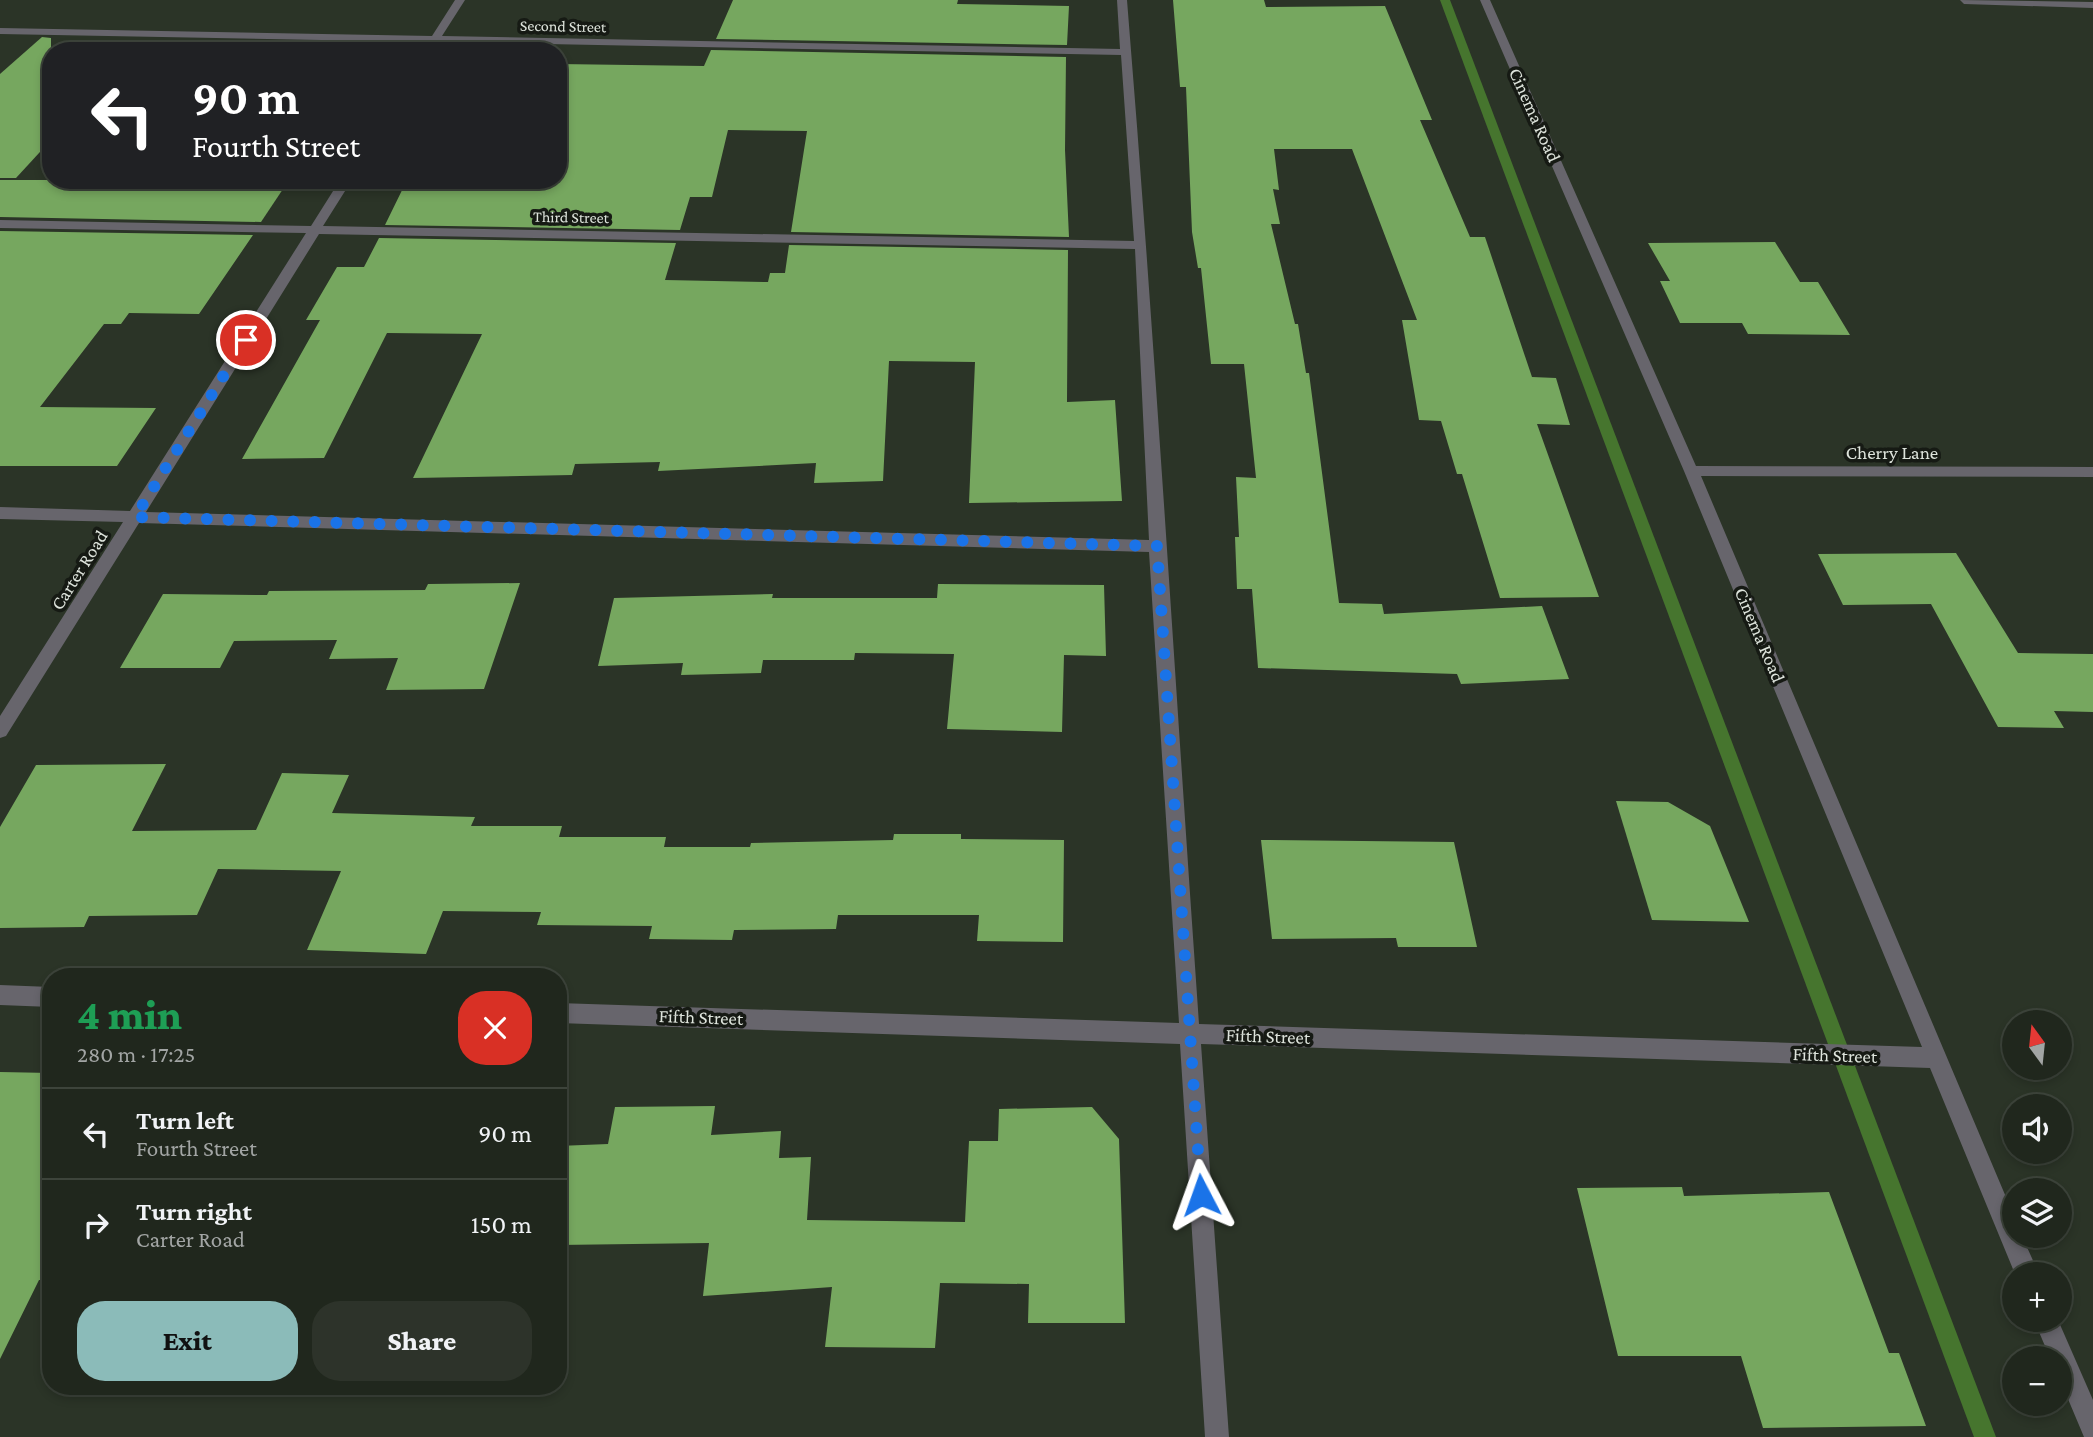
<!DOCTYPE html>
<meta charset="utf-8">
<style>
body{margin:0;font-family:"Crimson Pro",serif;background:#2d332a;color:#f1f3f6;height:100vh;display:flex;flex-direction:column;font-size:26px;white-space:nowrap}
*{box-sizing:border-box;margin:0}
p{font-size:23px;color:#a2a5a4}
.icon{flex:none;width:38px;height:38px;fill:none;stroke:currentColor;stroke-width:2;stroke-linecap:round;stroke-linejoin:round}
.map{position:relative;flex:1;overflow:hidden}
.details{position:absolute;left:42px;top:968px;width:525px;height:427px;display:flex;flex-direction:column;background:#20271d;border-radius:28px;box-shadow:0 4px 10px #0003,0 0 0 2px #3d443b}
.details>*{flex:none}
.guide{position:absolute;left:42px;top:42px;width:525px;height:147px;border-radius:28px;box-shadow:0 4px 10px #0003,0 0 0 2px #3d443b;background:#202124;color:#fff;overflow:hidden}
.needle{width:46px;rotate:345deg}
.buttons{position:absolute;left:2002px;top:1010px;display:grid;gap:14px}
.buttons a{display:grid;place-items:center;width:70px;height:70px;border-radius:50%;background:#20271d;box-shadow:0 4px 10px #0003,0 0 0 2px #3d443b;font-size:35px}
.pin{position:absolute;display:grid;place-items:center;width:60px;height:60px;color:#fff;margin:-30px;border:4px solid #fff;border-radius:50%;box-shadow:0 2px 7px #0007}
.me{position:absolute;width:77px;margin:-38px;rotate:356deg;stroke-linejoin:round;filter:drop-shadow(0 0 5px #0008)}
.turn{display:flex;align-items:center;gap:24px;height:147px;padding:0 35px;font-size:32px}
.turn .icon{width:91px;height:91px;stroke-width:2.5}
.turn b{display:block;font-size:49px;line-height:60px}
.round{display:grid;place-items:center;flex:none;width:74px;height:74px;border-radius:28px;background:#2d332a}
.head{display:flex;align-items:center;justify-content:space-between;height:119px;padding:0 35px}
h1{font-size:42px;font-weight:800;line-height:52px;color:#1e9e55}
.primary-button{display:flex;gap:14px;margin-top:auto;padding:14px 35px}
.primary-button a{flex:1;height:80px;border-radius:28px;background:#8bbbb9;color:#111;font-size:28px;font-weight:800;line-height:80px;text-align:center}
.primary-button a+a{background:#2d332a;color:#f1f3f6}
ul{padding:0;list-style:none}
li{display:flex;align-items:center;gap:21px;height:91px;padding:0 35px;border-top:2px solid #3d443b}
li div{flex:1}
li b{display:block;font-size:26px}
li em{font-style:normal}
.map>svg:first-child{display:block}
</style>
<div class="map">
<svg width="2093" height="1437" viewBox="0 0 2093 1437">
<rect width="100%" height="100%" fill="#2b3427"/>
<g fill="none" stroke-linecap="round" stroke-linejoin="round">
<polygon fill="#46752e" fill-rule="evenodd" points="1440,0 1450,0 1996,1437 1974,1437"/>
</g>
<g fill="#76a75f">
<polygon points="733,0 958,0 957,4 1069,6 1067,45 716,39"/>
<polygon points="1173,0 1264,0 1266,7 1385,6 1432,120 1420,120 1470,237 1485,237 1532,377 1556,378 1570,425 1537,424 1599,597 1500,598 1462,474 1457,474 1441,421 1419,420 1402,320 1417,320 1352,149 1274,149 1279,190 1273,189 1280,224 1271,224 1295,324 1298,324 1306,373 1309,373 1339,603 1382,604 1384,614 1542,606 1569,679 1461,684 1457,674 1258,668 1252,589 1237,589 1235,537 1239,537 1236,477 1256,478 1244,364 1211,364 1201,268 1198,268 1192,232 1186,87 1180,87"/>
<polygon points="42,37 51,38 51,140 16,178 0,178 0,74"/>
<polygon points="711,50 1066,57 1065,150 1069,237 791,232 807,131 728,130 712,197 690,197 680,230 385,225 407,180 558,180 558,64 704,66"/>
<polygon points="0,180 289,180 261,222 0,217"/>
<polygon points="0,231 253,235 199,314 129,313 121,324 104,324 40,407 156,408 117,466 0,466"/>
<polygon points="379,238 676,243 665,280 768,282 770,273 785,273 789,245 1068,250 1067,402 1115,400 1122,501 969,503 975,362 889,361 883,481 814,483 816,463 658,471 660,462 575,464 572,475 413,478 482,334 387,333 324,458 242,459 320,320 306,320 337,267 364,267"/>
<polygon points="1775,242 1800,282 1818,282 1850,335 1748,334 1742,323 1680,323 1660,281 1670,281 1648,243"/>
<polygon points="1956,553 2018,653 2093,654 2093,712 2054,711 2064,728 1998,727 1931,604 1843,605 1818,554"/>
<polygon points="520,583 484,689 386,690 398,658 329,659 337,640 234,641 220,668 120,668 163,594 267,595 269,591 425,590 428,584"/>
<polygon points="938,584 1104,585 1106,656 1064,655 1062,732 947,729 954,654 855,653 854,660 763,660 761,673 681,675 683,663 598,666 614,598 773,594 772,598 937,598"/>
<polygon points="166,764 132,831 256,830 282,773 349,775 332,813 475,817 471,826 562,826 559,837 666,837 664,847 750,847 751,843 893,840 894,834 961,834 961,839 1064,840 1063,942 977,941 979,915 838,915 836,929 734,930 732,940 649,939 652,926 537,925 541,912 443,911 426,954 307,950 341,871 218,869 197,915 89,916 84,927 0,928 0,827 36,765"/>
<polygon points="1616,801 1668,802 1710,826 1749,922 1652,920"/>
<polygon points="1261,840 1454,842 1477,947 1398,947 1396,938 1272,939"/>
<polygon points="0,1072 51,1073 51,1280 39,1280 0,1359"/>
<polygon points="715,1106 711,1135 781,1131 779,1158 811,1157 807,1220 965,1222 969,1141 998,1141 999,1109 1092,1107 1119,1139 1125,1323 1028,1323 1029,1284 940,1283 935,1348 825,1347 832,1287 703,1296 709,1243 558,1245 558,1146 608,1144 615,1107"/>
<polygon points="1682,1187 1684,1196 1829,1192 1889,1353 1899,1353 1926,1426 1763,1428 1741,1356 1618,1356 1577,1188"/>
</g>
<g fill="none" stroke-linecap="round" stroke-linejoin="round">
<g fill="#67656c" fill-rule="evenodd">
<path d="M455,0H465L442,36L1120,49L1117,0H1127C1155,341 1175,683 1199,1024L1922,1047L1684,471L1480,0H1490L1696,466L2093,467V477L1701,476L2014,1216V1236H2022L2039,1274H2015L1930,1068L1201,1044L1229,1437H1205L1180,1044L558,1023V1003L1179,1023L1149,552L139,523L6,736L0,738V716L123,522L0,519V507L130,511L306,233L0,228V220L311,226L340,180H352L323,226L1134,241L1121,55L438,42L431,48L426,45L428,42L0,34V28L432,36ZM319,234L1135,249L1149,540L146,512Z"/>
<polygon points="1960,0 2093,2 2093,8 1964,4"/>
<polygon points="0,985 51,987 51,1007 0,1005"/>
<polygon points="2034,1320 2058,1320 2093,1400 2093,1437 2084,1437 2060,1380 2060,1358 2050,1358"/>
</g>
</g>
<g fill="none" stroke-linecap="round" stroke-linejoin="round">
<polyline stroke="#1a73e8" stroke-width="12" stroke-dasharray="0 21.6" points="246,340 135,517 1157,546 1201,1195"/>
</g>
<g text-anchor="middle" dominant-baseline="central" stroke-width="7" stroke-linejoin="round" paint-order="stroke">
<g font-size="16" fill="#dee4dc" stroke="#161a14">
<text transform="translate(563 26) rotate(1)">Second Street</text>
<text transform="translate(571 217) rotate(1)">Third Street</text>
</g>
<g font-size="19" fill="#dee4dc" stroke="#161a14">
<text transform="translate(1535 115) rotate(66)">Cinema Road</text>
<text x="1892" y="452">Cherry Lane</text>
<text transform="translate(79 570) rotate(-58)">Carter Road</text>
<text transform="translate(1760 635) rotate(67)">Cinema Road</text>
<text transform="translate(701 1017) rotate(2)">Fifth Street</text>
<text transform="translate(1268 1036) rotate(2)">Fifth Street</text>
<text transform="translate(1835 1055) rotate(2)">Fifth Street</text>
</g>
</g>
</svg>
<div class="buttons">
<a><svg class="needle" viewBox="-14 -14 28 28"><path d="M0-13l5 13h-10z" fill="#e53935"/><path d="M0 13l5-13h-10z" fill="#a2a5a4"/></svg></a>
<a><svg class="icon" aria-label="sound" viewBox="0 0 24 24"><path d="M4 9h4l5-4v14l-5-4H4zM17 9q2 3 0 6"/></svg></a>
<a><svg class="icon" aria-label="layers" viewBox="0 0 24 24"><path d="M12 4l9 5-9 5-9-5zM3 14l9 5 9-5"/></svg></a>
<a>+</a>
<a>−</a>
</div>
<div class="pin" style="left:246px;top:340px;background:#d93025"><svg class="icon" aria-label="arrive" viewBox="0 0 24 24"><path d="M6 21V4h12l-3 4 3 4H6"/></svg></div>
<svg class="me" style="left:1201px;top:1195px" viewBox="-20 -20 40 40"><path d="M0-17L14 15 0 8-14 15z" fill="#1a73e8" stroke="#fff" stroke-width="4"/></svg>
<div class="guide">
<div class="turn"><svg class="icon" aria-label="left" viewBox="0 0 24 24"><path d="M17 20v-9H6M10 6l-5 5 5 5"/></svg><div><b>90 m</b>Fourth Street</div></div>
</div>
<section class="details">
<div class="head"><div><h1>4 min</h1><p>280 m · 17:25</p></div><a class="round" style="background:#d93025;color:#fff"><svg class="icon" aria-label="close" viewBox="0 0 24 24"><path d="M6 6l12 12M18 6L6 18"/></svg></a></div>
<ul>
<li><svg class="icon" aria-label="left" viewBox="0 0 24 24"><path d="M17 20v-9H6M10 6l-5 5 5 5"/></svg><div><b>Turn left</b><p>Fourth Street</p></div><em>90 m</em></li>
<li><svg class="icon" aria-label="right" viewBox="0 0 24 24"><path d="M7 20v-9h11M14 6l5 5-5 5"/></svg><div><b>Turn right</b><p>Carter Road</p></div><em>150 m</em></li>
</ul>
<div class="primary-button"><a>Exit</a><a>Share</a></div>
</section>
</div>
